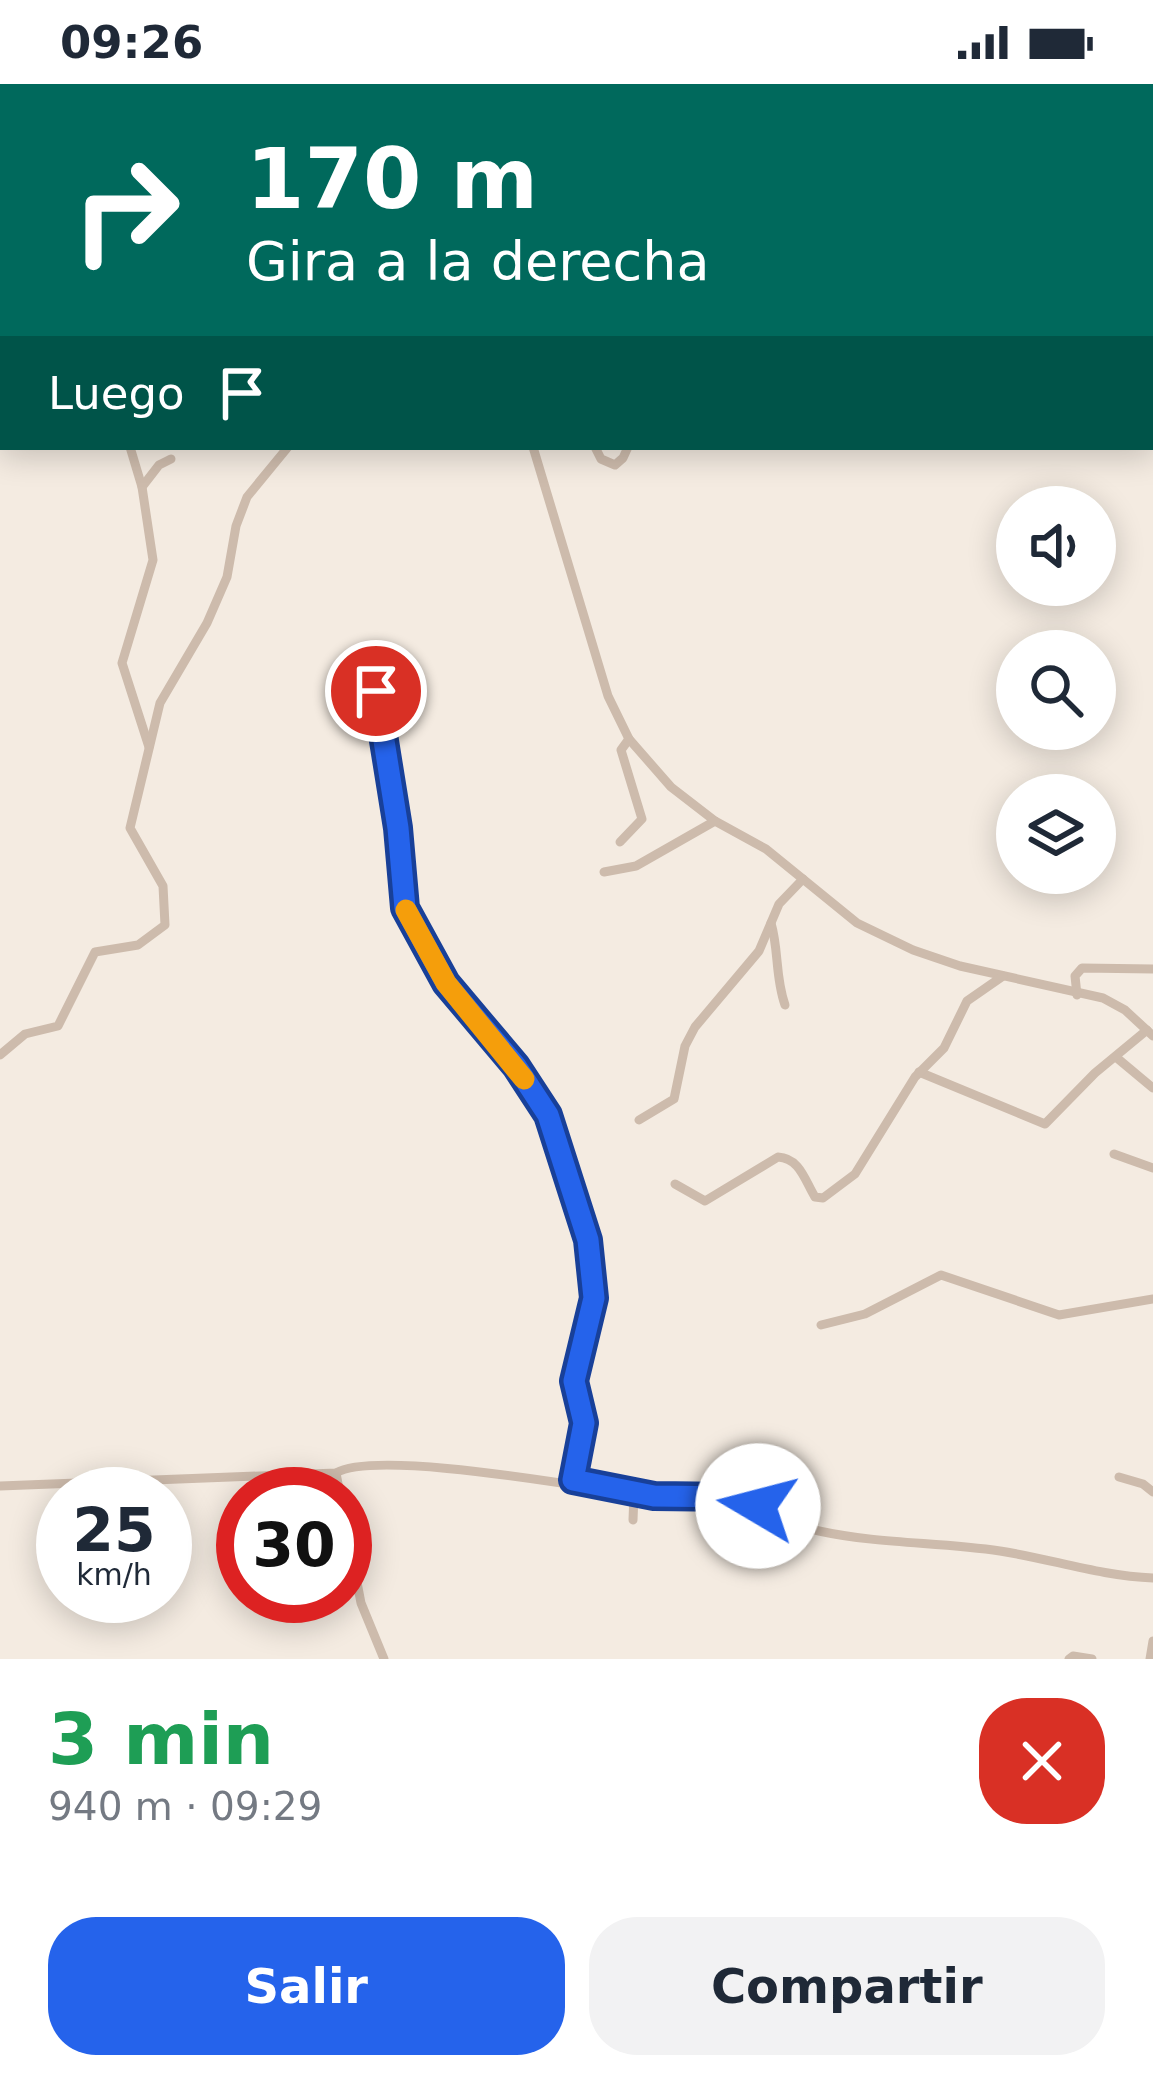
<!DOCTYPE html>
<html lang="es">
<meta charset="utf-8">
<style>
body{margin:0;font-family:"DejaVu Sans",sans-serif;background:#f2f2f3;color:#1f2937;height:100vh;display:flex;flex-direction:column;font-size:45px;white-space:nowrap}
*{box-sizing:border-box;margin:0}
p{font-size:39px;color:#747a83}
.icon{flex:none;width:66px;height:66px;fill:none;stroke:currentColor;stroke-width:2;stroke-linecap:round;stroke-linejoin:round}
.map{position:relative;height:1575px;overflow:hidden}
.details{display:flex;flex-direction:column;background:#fff;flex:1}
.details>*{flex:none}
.banner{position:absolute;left:0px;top:0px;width:1155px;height:366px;box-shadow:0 6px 30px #0003;background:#00695c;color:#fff;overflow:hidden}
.fabs{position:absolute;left:996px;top:402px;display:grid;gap:24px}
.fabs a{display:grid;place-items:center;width:120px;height:120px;border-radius:50%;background:#fff;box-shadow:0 6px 30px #0003;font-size:60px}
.speed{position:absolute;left:36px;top:1383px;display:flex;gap:24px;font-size:60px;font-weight:700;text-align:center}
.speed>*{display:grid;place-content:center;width:156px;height:156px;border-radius:50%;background:#fff;box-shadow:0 6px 30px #0003;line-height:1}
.speed small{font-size:30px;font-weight:400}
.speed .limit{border:18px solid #d22;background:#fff;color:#111}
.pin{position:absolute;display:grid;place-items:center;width:102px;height:102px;color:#fff;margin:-51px;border:6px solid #fff;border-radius:50%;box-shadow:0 3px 12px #0007}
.me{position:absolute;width:132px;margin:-66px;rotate:278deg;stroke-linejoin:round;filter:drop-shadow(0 0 9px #0008)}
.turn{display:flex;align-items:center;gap:42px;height:252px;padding:0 48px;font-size:54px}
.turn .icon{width:156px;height:156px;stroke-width:2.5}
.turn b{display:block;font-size:84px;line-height:102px}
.then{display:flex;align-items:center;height:114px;padding:0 48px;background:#0003;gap:24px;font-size:45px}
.round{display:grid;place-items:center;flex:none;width:126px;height:126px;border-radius:48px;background:#f2f2f3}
.summary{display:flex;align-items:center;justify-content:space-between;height:204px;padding:0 48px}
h1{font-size:72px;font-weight:700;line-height:90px;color:#1e9e55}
.button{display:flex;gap:24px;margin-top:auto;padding:24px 48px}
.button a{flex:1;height:138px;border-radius:48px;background:#2563eb;color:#fff;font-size:48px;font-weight:700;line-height:138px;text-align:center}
.button a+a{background:#f2f2f3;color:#1f2937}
.status{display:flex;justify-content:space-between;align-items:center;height:84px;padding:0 60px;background:#fff;direction:ltr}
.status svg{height:33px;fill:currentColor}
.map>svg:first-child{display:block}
</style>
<div class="status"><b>09:26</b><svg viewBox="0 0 49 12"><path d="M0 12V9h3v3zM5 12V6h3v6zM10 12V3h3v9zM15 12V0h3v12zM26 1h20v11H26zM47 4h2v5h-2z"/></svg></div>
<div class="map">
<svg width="1153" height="1575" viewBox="0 0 1153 1575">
<rect width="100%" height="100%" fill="#f4ebe1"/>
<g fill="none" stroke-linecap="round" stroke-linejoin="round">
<g stroke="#cdbbac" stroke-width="9">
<polyline points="1055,0 1058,3"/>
<polyline points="119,3 119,0"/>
<polyline points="254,3 256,0"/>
<polyline points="363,3 364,0"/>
<polyline points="463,3 464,0"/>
<polyline points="606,3 607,0"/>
<polyline points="0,15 3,20"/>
<polyline points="1152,137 1153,138"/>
<polyline points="1152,297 1153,297"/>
<polyline points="130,363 142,403 153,476 122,579 149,663"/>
<polyline points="533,363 608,612 629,655 671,703 715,737 766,765 857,839 913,866 960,882 1103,914 1125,926 1153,952"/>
<polyline points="595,363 601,375 615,381 623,374 628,363"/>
<polyline points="142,403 159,381 171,375"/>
<polyline points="354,580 376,607 381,621 405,824 445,899 516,982 548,1031 588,1156 594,1214 574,1297 584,1339 572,1391 577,1400"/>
<polyline points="620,758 642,735 621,666 629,655"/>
<polyline points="604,788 636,782 715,737"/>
<path d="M771,839C779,866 775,893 785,921"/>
<polyline points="1077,911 1075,892 1082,884 1153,885"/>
<polyline points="0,971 25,950 58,942 95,868 138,861 165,841 163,802 130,744 160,619 207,539 227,493 236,442 247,413 288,363"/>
<polyline points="1117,974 1153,1004"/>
<polyline points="919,988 1045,1040 1095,989 1147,946"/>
<polyline points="639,1036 674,1015 685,962 695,943 759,867 779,820 803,795"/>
<polyline points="1114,1070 1153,1084"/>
<path d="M675,1100L705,1117L778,1073C800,1074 805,1097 815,1113L823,1114L855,1090L915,993L944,964L967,917L1003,892"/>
<polyline points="821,1241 865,1230 941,1191 1059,1231 1153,1215"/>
<polyline points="336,1389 340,1410"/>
<polyline points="1119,1393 1143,1400 1153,1408"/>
<path d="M0,1402L336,1389C376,1365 580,1403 634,1410C667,1415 702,1409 734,1413C764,1417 789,1441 819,1447C879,1460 940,1458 1000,1467C1052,1475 1100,1492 1153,1494"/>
<polyline points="345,1436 361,1519 384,1575"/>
<polyline points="633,1436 634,1410"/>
<polyline points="1069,1575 1073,1572 1092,1575"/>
<polyline points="1150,1575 1153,1557"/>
</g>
</g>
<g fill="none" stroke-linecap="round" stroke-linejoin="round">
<g stroke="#184099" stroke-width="30">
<polyline id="route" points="376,607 398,744 405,824 446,899 516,982 548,1031 588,1156 594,1214 574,1297 584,1339 573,1396 654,1412 737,1413 758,1422"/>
</g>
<use href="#route" stroke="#2563eb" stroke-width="21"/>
<polyline stroke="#f59e0b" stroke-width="21" points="406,826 446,899 524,995"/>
</g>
</svg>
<div class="fabs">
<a><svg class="icon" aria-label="sound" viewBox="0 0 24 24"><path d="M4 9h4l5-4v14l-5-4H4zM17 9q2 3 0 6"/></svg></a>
<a><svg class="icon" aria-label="search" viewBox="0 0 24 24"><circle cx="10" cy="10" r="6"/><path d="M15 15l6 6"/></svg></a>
<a><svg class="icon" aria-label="layers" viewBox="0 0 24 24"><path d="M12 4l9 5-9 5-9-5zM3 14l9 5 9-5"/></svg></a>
</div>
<div class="speed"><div>25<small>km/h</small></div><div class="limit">30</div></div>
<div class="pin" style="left:376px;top:607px;background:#d93025"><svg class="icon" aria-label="arrive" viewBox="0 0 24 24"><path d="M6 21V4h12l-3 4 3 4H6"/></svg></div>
<svg class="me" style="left:758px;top:1422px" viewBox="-20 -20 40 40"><circle r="19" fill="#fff"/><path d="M0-13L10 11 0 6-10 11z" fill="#2563eb"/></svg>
<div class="banner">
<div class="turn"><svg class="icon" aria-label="right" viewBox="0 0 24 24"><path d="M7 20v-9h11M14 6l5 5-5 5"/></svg><div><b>170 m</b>Gira a la derecha</div></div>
<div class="then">Luego<svg class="icon" aria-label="arrive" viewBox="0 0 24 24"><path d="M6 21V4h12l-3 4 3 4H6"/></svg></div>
</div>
</div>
<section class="details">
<div class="summary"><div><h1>3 min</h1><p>940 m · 09:29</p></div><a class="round" style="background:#d93025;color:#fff"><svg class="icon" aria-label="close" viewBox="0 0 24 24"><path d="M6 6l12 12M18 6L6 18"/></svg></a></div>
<div class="button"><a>Salir</a><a>Compartir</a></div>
</section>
